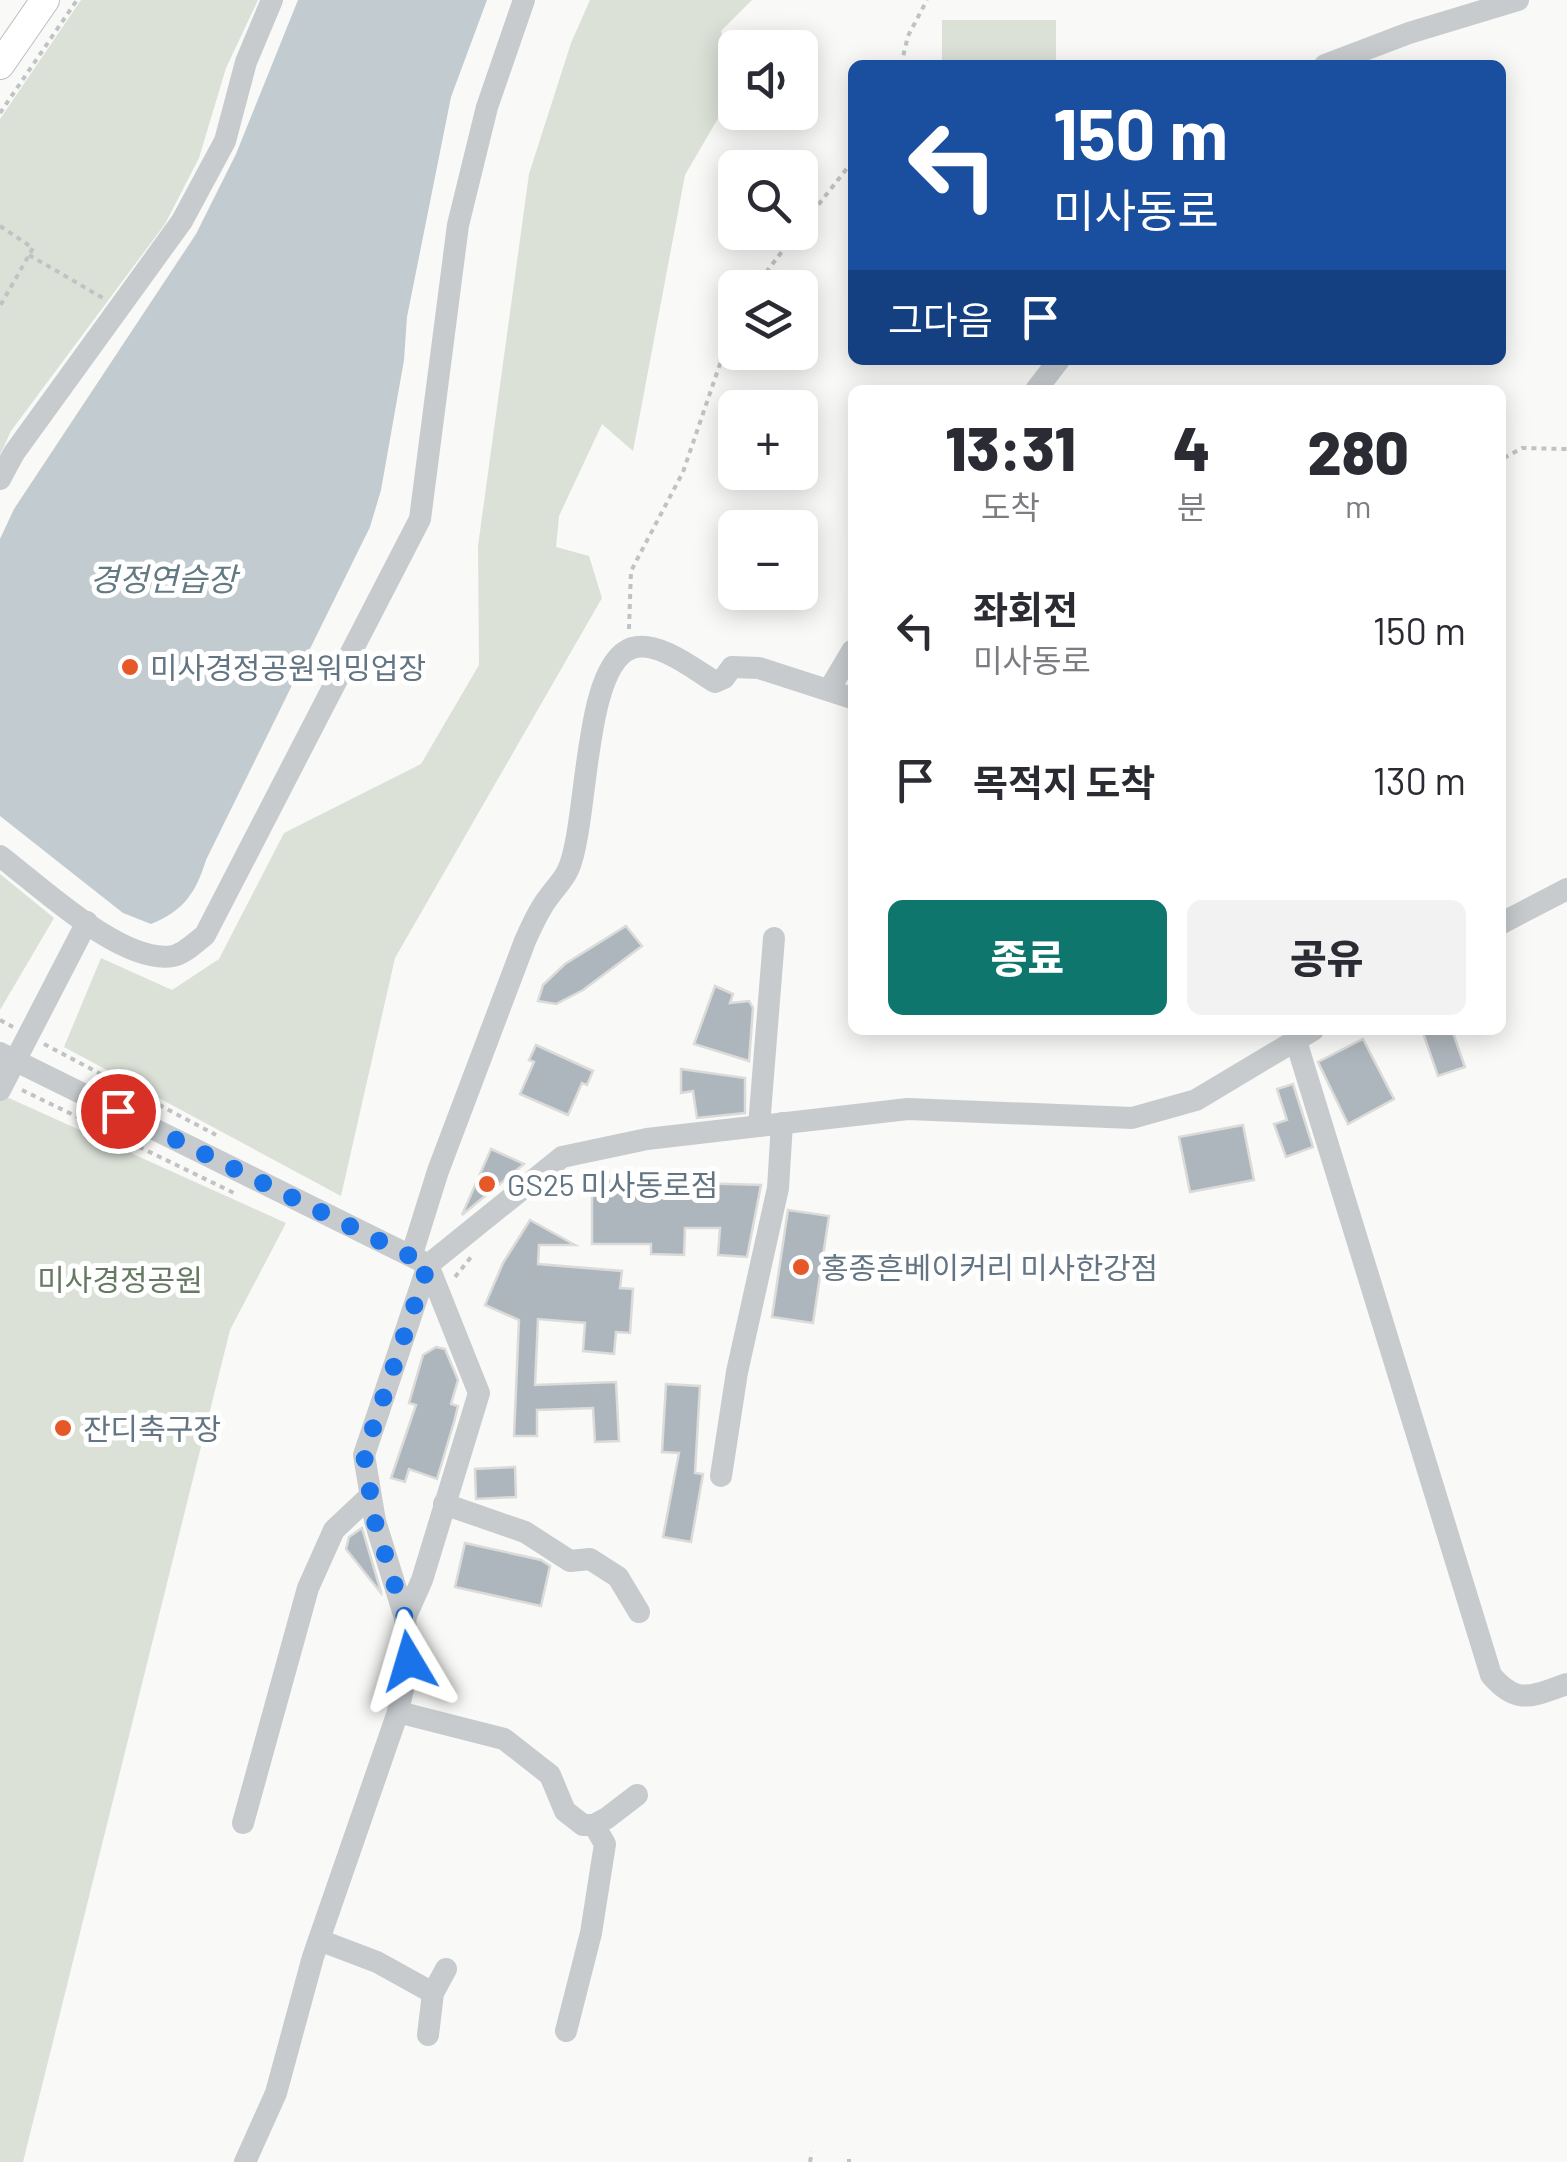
<!DOCTYPE html>
<html lang="ko">
<meta charset="utf-8">
<style>
body{margin:0;font-family:Barlow,"Noto Sans KR",sans-serif;background:#f2f2f3;color:#2b2b33;height:100vh;display:flex;flex-direction:column;font-size:38px;white-space:nowrap}
*{box-sizing:border-box;margin:0}
p{font-size:32px;color:#7c7c81}
.icon{flex:none;width:55px;height:55px;fill:none;stroke:currentColor;stroke-width:2;stroke-linecap:round;stroke-linejoin:round}
.map{position:relative;flex:1;overflow:hidden}
.side{position:absolute;left:848px;top:385px;width:658px;height:650px;display:flex;flex-direction:column;background:#fff;border-radius:15px;box-shadow:0 5px 25px #0003}
.side>*{flex:none}
.banner{position:absolute;left:848px;top:60px;width:658px;height:305px;border-radius:15px;box-shadow:0 5px 25px #0003;background:#1a4fa0;color:#fff;overflow:hidden}
.controls{position:absolute;left:718px;top:30px;display:grid;gap:20px}
.controls a{display:grid;place-items:center;width:100px;height:100px;border-radius:15px;background:#fff;box-shadow:0 5px 25px #0003;font-size:50px}
.pin{position:absolute;display:grid;place-items:center;width:85px;height:85px;color:#fff;margin:-42px;border:5px solid #fff;border-radius:50%;box-shadow:0 2px 10px #0007}
.me{position:absolute;width:110px;margin:-55px;rotate:353deg;stroke-linejoin:round;filter:drop-shadow(0 0 8px #0008)}
.turn{display:flex;align-items:center;gap:35px;height:210px;padding:0 40px;font-size:45px}
.turn .icon{width:130px;height:130px;stroke-width:2.5}
.turn b{display:block;font-size:70px;line-height:85px}
.then{display:flex;align-items:center;height:95px;padding:0 40px;background:#0003;gap:20px;font-size:38px}
.eta{display:flex;justify-content:space-evenly;align-items:center;height:170px;text-align:center}
.eta b{font-size:60px;font-weight:800;line-height:70px}
.cta{display:flex;gap:20px;margin-top:auto;padding:20px 40px}
.cta a{flex:1;height:115px;border-radius:15px;background:#0f766e;color:#fff;font-size:40px;font-weight:800;line-height:115px;text-align:center}
.cta a+a{background:#f2f2f3;color:#2b2b33}
ul{padding:0;list-style:none}
li{display:flex;align-items:center;gap:30px;height:150px;padding:0 40px}
li div{flex:1}
li b{display:block;font-size:38px}
li em{font-style:normal}
.map>svg:first-child{display:block}
</style>
<div class="map">
<svg width="1567" height="2162" viewBox="0 0 1567 2162">
<rect width="100%" height="100%" fill="#f9f9f7"/>
<g fill="#dbe1d7">
<polygon points="81,0 258,0 226,68 199,158 165,224 11,431 0,455 0,119"/>
<polygon points="590,0 752,0 721,31 725,54 720,115 685,175 633,451 602,424 559,516 556,547 589,556 602,598 395,958 341,1196 64,1047 101,958 172,990 219,959 284,833 421,764 479,665 478,546 529,174 571,43"/>
<rect x="942" y="20" width="114" height="45"/>
<polygon points="0,874 54,918 0,1010"/>
<polygon points="0,1094 286,1223 230,1330 23,2162 0,2162"/>
</g>
<path fill="#c1cbd0" d="M298,0H487L451,97L407,317L404,360L381,490L370,527L206,860C196,892 184,911 151,924L123,913L0,816V539L14,509L196,234L236,154Z"/>
<g fill="#adb6bc" stroke="#dbdbd9" stroke-width="2.5">
<polygon points="626,926 642,946 583,990 556,1004 538,1001 543,985 565,964"/>
<polygon points="715,986 733,994 730,1003 749,1001 753,1008 749,1061 694,1044"/>
<polygon points="1422,1030 1452,1030 1465,1067 1438,1076"/>
<polygon points="1363,1039 1394,1099 1348,1124 1318,1062"/>
<polygon points="536,1045 593,1071 587,1085 582,1083 568,1115 520,1094 534,1062 529,1060"/>
<polygon points="681,1069 745,1078 745,1113 697,1118 693,1091 681,1093"/>
<polygon points="1293,1084 1313,1147 1286,1157 1274,1124 1287,1120 1277,1089"/>
<polygon points="1243,1125 1254,1180 1190,1192 1179,1137"/>
<polygon points="491,1149 524,1164 462,1215"/>
<polygon points="592,1180 761,1185 747,1257 718,1255 720,1228 685,1228 684,1255 651,1254 651,1244 592,1244"/>
<polygon points="788,1210 829,1216 813,1323 772,1317"/>
<polygon points="530,1220 575,1245 539,1245 538,1264 622,1271 620,1288 633,1289 630,1333 616,1332 614,1354 583,1351 585,1323 538,1319 535,1385 616,1382 619,1441 595,1442 593,1408 537,1410 537,1436 514,1436 519,1320 485,1305 503,1263"/>
<polygon points="436,1347 445,1349 458,1380 451,1404 458,1406 454,1422 437,1479 409,1469 405,1482 391,1478 416,1405 409,1403 423,1355"/>
<polygon points="666,1384 700,1386 695,1473 703,1474 691,1542 663,1537 679,1453 662,1452"/>
<polygon points="515,1467 516,1497 476,1499 475,1469"/>
<polygon points="362,1528 381,1592 381,1593 346,1549 349,1537"/>
<polygon points="465,1543 541,1560 550,1566 541,1606 455,1587"/>
</g>
<g fill="none" stroke-linecap="round" stroke-linejoin="round">
<g stroke="#babec2" stroke-width="30">
<polyline id="major" points="0,65 45,0"/>
</g>
<g stroke="#c0c3c5" stroke-width="4" stroke-dasharray="5 5" stroke-linecap="butt">
<polyline points="901,65 908,36 927,0"/>
<polyline points="0,113 77,0"/>
<polyline points="0,226 33,248 0,306"/>
<polyline points="800,228 852,162"/>
<polyline points="29,255 103,298"/>
<polyline points="754,288 797,232"/>
<polyline points="1504,458 1522,448 1567,449"/>
<polyline points="629,629 631,571 683,472 735,320"/>
<polyline points="0,1020 13,1027"/>
<polyline points="44,1044 216,1135"/>
<polyline points="22,1090 234,1193"/>
<polyline points="455,1277 471,1257"/>
<polyline points="810,2162 812,2152"/>
<polyline points="849,2162 849,2159"/>
</g>
<g stroke="#c7cbce" stroke-width="22">
<polyline points="1325,65 1409,33 1518,0"/>
<polyline points="1036,390 1059,360"/>
<polyline points="0,479 14,453 182,221 225,141 246,62 272,0"/>
<polyline points="830,688 852,651"/>
<path d="M0,856C40,886 122,965 173,956C184,954 196,942 205,935L420,519L458,225L487,107L524,0"/>
<polyline points="1500,924 1567,889"/>
<path d="M1296,1041L1491,1675C1517,1706 1532,1696 1567,1684"/>
<polyline points="0,1053 425,1263"/>
<polyline points="0,1090 87,922"/>
<polyline points="759,1126 774,938"/>
<path d="M412,1254L438,1171L525,941C530,930 535,918 542,907C549,894 562,883 568,870C589,824 582,665 632,648C658,640 694,669 715,682L724,678L732,667L759,668L852,698"/>
<polyline points="721,1476 737,1372 778,1188 782,1123"/>
<polyline points="444,1504 525,1532 570,1561 590,1559 618,1577 639,1612"/>
<polyline points="405,1618 422,1580 479,1393 428,1265"/>
<polyline points="398,1712 504,1739 550,1775 565,1811 583,1825 594,1825 607,1818 637,1795"/>
<polyline points="243,1823 308,1588 334,1530 369,1497"/>
<polyline points="319,1940 377,1962 433,1993"/>
<polyline points="566,2031 591,1933 605,1844 594,1825"/>
<polyline points="428,2035 433,1993 446,1969"/>
<polyline points="245,2162 276,2093 313,1957 398,1712 409,1661 405,1618 375,1521 364,1455 428,1265 562,1157 647,1139 908,1109 1132,1118 1196,1100 1313,1030"/>
</g>
<use href="#major" stroke="#fff" stroke-width="28"/>
</g>
<g fill="none" stroke-linecap="round" stroke-linejoin="round">
<polyline stroke="#1a73e8" stroke-width="18" stroke-dasharray="0 32.4" points="118,1111 428,1265 364,1455 375,1522 405,1618 409,1661"/>
</g>
<g fill="#e75829" stroke="#fff" stroke-width="4">
<circle cx="130" cy="667" r="10"/>
<circle cx="487" cy="1184" r="10"/>
<circle cx="801" cy="1267" r="10"/>
<circle cx="63" cy="1428" r="10"/>
</g>
<g text-anchor="middle" dominant-baseline="central" stroke-width="10" stroke-linejoin="round" paint-order="stroke">
<g font-size="30" fill="#637482" stroke="#fff" text-anchor="start">
<text x="150" y="667">미사경정공원워밍업장</text>
<text x="507" y="1184">GS25 미사동로점</text>
<text x="821" y="1267">홍종흔베이커리 미사한강점</text>
<text x="83" y="1428">잔디축구장</text>
</g>
<g font-size="30" fill="#667a63" stroke="#fff">
<text x="120" y="1279">미사경정공원</text>
</g>
<g font-size="32" font-style="italic" fill="#637a83" stroke="#fff">
<text x="163" y="578">경정연습장</text>
</g>
</g>
</svg>
<div class="controls">
<a><svg class="icon" aria-label="sound" viewBox="0 0 24 24"><path d="M4 9h4l5-4v14l-5-4H4zM17 9q2 3 0 6"/></svg></a>
<a><svg class="icon" aria-label="search" viewBox="0 0 24 24"><circle cx="10" cy="10" r="6"/><path d="M15 15l6 6"/></svg></a>
<a><svg class="icon" aria-label="layers" viewBox="0 0 24 24"><path d="M12 4l9 5-9 5-9-5zM3 14l9 5 9-5"/></svg></a>
<a>+</a>
<a>−</a>
</div>
<div class="pin" style="left:118px;top:1111px;background:#d93025"><svg class="icon" aria-label="arrive" viewBox="0 0 24 24"><path d="M6 21V4h12l-3 4 3 4H6"/></svg></div>
<svg class="me" style="left:409px;top:1661px" viewBox="-20 -20 40 40"><path d="M0-17L14 15 0 8-14 15z" fill="#1a73e8" stroke="#fff" stroke-width="4"/></svg>
<div class="banner">
<div class="turn"><svg class="icon" aria-label="left" viewBox="0 0 24 24"><path d="M17 20v-9H6M10 6l-5 5 5 5"/></svg><div><b>150 m</b>미사동로</div></div>
<div class="then">그다음<svg class="icon" aria-label="arrive" viewBox="0 0 24 24"><path d="M6 21V4h12l-3 4 3 4H6"/></svg></div>
</div>
<section class="side">
<div class="eta">
<div><b>13:31</b><p>도착</p></div>
<div><b>4</b><p>분</p></div>
<div><b>280</b><p>m</p></div>
</div>
<ul>
<li><svg class="icon" aria-label="left" viewBox="0 0 24 24"><path d="M17 20v-9H6M10 6l-5 5 5 5"/></svg><div><b>좌회전</b><p>미사동로</p></div><em>150 m</em></li>
<li><svg class="icon" aria-label="arrive" viewBox="0 0 24 24"><path d="M6 21V4h12l-3 4 3 4H6"/></svg><div><b>목적지 도착</b></div><em>130 m</em></li>
</ul>
<div class="cta"><a>종료</a><a>공유</a></div>
</section>
</div>
